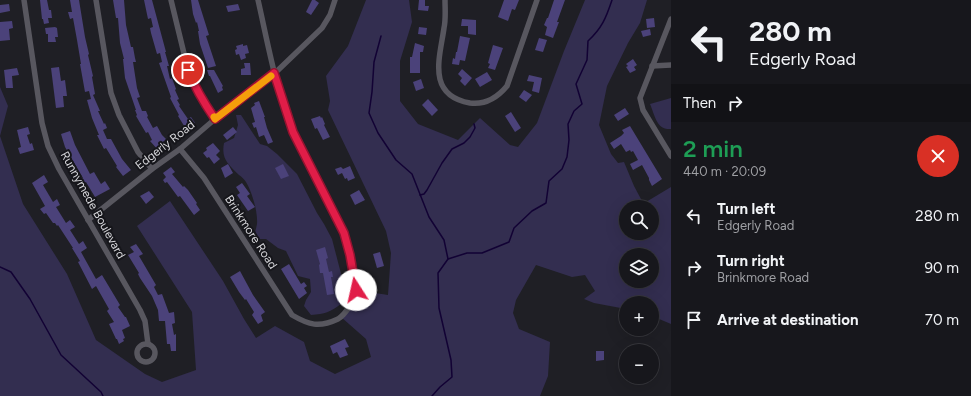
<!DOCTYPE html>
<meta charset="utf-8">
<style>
body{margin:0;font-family:Figtree,sans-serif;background:#202025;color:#f1f3f6;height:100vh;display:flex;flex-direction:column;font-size:15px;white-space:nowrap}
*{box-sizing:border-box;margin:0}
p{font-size:13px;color:#9e9fa3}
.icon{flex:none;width:22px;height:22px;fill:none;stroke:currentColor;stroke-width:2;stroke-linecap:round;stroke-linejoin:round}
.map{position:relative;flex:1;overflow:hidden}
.details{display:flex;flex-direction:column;background:#17171c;width:300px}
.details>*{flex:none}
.guide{background:#17171c;color:#f1f3f6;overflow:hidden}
.fabs{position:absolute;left:619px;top:200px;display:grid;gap:8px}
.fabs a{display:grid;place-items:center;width:40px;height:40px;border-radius:50%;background:#17171c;box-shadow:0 4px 16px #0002,0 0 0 1px #36363b;font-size:20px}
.pin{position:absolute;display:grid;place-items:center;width:34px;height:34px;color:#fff;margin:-17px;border:2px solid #fff;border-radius:50%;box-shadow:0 1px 4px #0007}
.me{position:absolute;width:44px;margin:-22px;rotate:350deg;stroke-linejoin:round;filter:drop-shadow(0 0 3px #0008)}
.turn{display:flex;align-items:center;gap:14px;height:84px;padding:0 12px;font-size:18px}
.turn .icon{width:52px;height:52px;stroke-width:2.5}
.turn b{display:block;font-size:28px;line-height:34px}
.then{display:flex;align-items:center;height:38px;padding:0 12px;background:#0003;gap:8px;font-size:15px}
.round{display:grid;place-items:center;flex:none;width:42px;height:42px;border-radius:21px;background:#202025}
.head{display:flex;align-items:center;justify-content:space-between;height:68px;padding:0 12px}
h1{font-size:24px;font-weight:600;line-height:30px;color:#1e9e55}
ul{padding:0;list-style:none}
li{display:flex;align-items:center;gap:12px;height:52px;padding:0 12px}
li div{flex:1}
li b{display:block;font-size:15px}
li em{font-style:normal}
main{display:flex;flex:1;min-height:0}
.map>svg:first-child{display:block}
</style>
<main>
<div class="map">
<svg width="671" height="396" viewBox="0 0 671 396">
<rect width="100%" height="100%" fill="#1f1f25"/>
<g fill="#332e50" fill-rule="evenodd">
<path d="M366,0H409L412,22L400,61V101L418,124L458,140L480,118L510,145L518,147L537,123L564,51L585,0H647L640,23L628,43L607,86L599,125L611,154L618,163L624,162L634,186L642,201L646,202L671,187V324L652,316V303H626V309L594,303L584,299L595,291L585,275L572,277L536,265L516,300L513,313L519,329L550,342L548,376L540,396H0V87L8,106L0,136L23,204L67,274L96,340L145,374L162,382L196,370L192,312L137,226L170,201L223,281L244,319L256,338L275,326L304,342L310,361L335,374L371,357L366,339L341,317L356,290L388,295L391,253L386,231L328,110L330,101L326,76L348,46ZM626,207H652V233H626ZM626,255H652V281H626Z"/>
<path d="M671,98V129C656,130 655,115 650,104Z"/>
<path d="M236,115H241L260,144L267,146L277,154L297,174L317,213L324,224L332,239L345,289L341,304C330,312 325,314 311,315L304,306L306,300L311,292L310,279L298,276L286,251L278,248L266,239H255C254,233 256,230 257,224C258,212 252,192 246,182C244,179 242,177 239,175C228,164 221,159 224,143L234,138L238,125Z"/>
</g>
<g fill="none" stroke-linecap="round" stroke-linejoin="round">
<g stroke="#120234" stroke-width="1.5">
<polyline points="381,36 374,62 372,92 369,113 378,133 396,160 412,174 429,217 444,240 448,259"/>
<polyline points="420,195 424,194 427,190 442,163 452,149 464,143 470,137 475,128 474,124"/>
<polyline points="0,267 11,272 30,299 61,355 101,392 103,396"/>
<path d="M432,396L440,387L452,377L451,360L439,308L438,273L448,259L467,253H482L509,242L514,228L532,211L546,203L549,181L562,169L567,157L569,140L568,124L574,111L582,104L576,84L587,60L588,41C602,28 606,18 612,0"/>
</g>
</g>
<g fill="#4b427a">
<polygon points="40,0 47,0 49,10 51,10 52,18 48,18 49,23 44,24 43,19 42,19"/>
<polygon points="70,0 79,0 85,37 89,54 88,55 93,76 92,77 95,94 93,95 100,111 98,111 104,124 105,123 107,128 103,130 107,139 111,139 122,159 131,170 123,176 116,167 117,166 106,148 104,149 97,135 99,135 92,118 87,100 91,99 89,91 85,92 80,64 81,64 77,40 73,18 70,19 68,12 72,12"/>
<polygon points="113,0 124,0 126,25 131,47 133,47 135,58 136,62 133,62 137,88 140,97 137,98 140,106 142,111 146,111 148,116 147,117 153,128 157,126 162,135 166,139 160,145 163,148 159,151 150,141 152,140 148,132 146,133 136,116 137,115 135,110 136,110 125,78 123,59 124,59 120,43 118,18 116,18"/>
<polygon points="144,0 152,0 166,52 165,52 169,66 167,66 170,79 172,78 176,89 175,90 179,99 177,100 180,105 179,106 188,119 191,117 195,123 186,129 178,116 179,115 170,98 171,97 159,63 162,62 160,53 157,54 151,33 150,28 153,27 151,18 148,19"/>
<polygon points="191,0 198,0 209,35 206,36 216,66 208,68 200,44 198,31 199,31 197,22 196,23 193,14"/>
<polygon points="312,0 315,0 319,3 311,15 306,12"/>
<polygon points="419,0 425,0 425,6 429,6 428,11 418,10"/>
<polygon points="504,0 519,0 515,10 512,9 508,21 498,17"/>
<polygon points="554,0 565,0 557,22 559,22 553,38 545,35 547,27 544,25 547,18 548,18"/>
<polygon points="9,4 10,11 0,13 0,5"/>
<polygon points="238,4 240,10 228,12 226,6"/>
<polygon points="654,18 655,27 647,28 646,19"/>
<polygon points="462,19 476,20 476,35 468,34 468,26 461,26"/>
<polygon points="12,21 13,28 9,29 10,40 0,41 0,22"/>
<polygon points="55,27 57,28 58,37 55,37 56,42 48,42 48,34 46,34 45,28"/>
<polygon points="419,27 427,28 426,35 418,34"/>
<polygon points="650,29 651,35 643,37 641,31"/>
<polygon points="460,36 470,38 465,61 460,60 459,65 452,64 453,58 455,59 456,52 457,52"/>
<polygon points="539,38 547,40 543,52 535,50"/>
<polygon points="415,43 424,46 423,52 420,52 420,73 410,73 410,57 412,57"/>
<polygon points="243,44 243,46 247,45 249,53 245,54 246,58 241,60 239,54 236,55 235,50 237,49 236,46"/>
<polygon points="493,45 503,48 495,70 488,68 490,64 488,63"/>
<polygon points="633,59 637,65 634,67 636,70 630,73 626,67 628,66 626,64"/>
<polygon points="244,63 250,63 251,75 241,75 241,69 245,68"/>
<polygon points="59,67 61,81 65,80 67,96 63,96 64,107 56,108 51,68"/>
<polygon points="17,68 19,75 12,76 13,88 6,88 4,70"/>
<polygon points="462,69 472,78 465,86 460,81 462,78 458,74"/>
<polygon points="207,70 214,70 223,86 222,87 223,90 218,93 210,76 209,76"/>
<polygon points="487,72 492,80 480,87 475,79"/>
<polygon points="529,75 542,78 539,93 532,91 534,82 527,81"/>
<polygon points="421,79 424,88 416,91 413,82"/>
<polygon points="524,90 532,95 526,102 519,97"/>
<polygon points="428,99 438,110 432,116 422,105"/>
<polygon points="259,101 265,117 264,117 267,128 273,142 268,144 264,135 259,137 256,127 254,128 252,123 255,122 251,108 255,105 254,103"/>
<polygon points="625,108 629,114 618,121 614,115"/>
<polygon points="511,112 521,128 515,132 505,116"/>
<polygon points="320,116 321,118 322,117 325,124 324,125 330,137 323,140 317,128 315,129 311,119"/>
<polygon points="630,126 662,179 652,186 649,180 649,178 642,165 633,170 630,164 638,160 633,151 631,152 630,150 626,152 621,144 614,149 610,143 621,136 624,133 622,130"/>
<polygon points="28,127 30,134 27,135 30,144 32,143 34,150 20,154 18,148 21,147 17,130"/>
<polygon points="233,127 237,132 227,140 223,135"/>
<polygon points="70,131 75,145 90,174 94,172 101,184 105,181 110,189 95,197 86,182 84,183 81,179 83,178 65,147 61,134"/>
<polygon points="213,143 220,151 216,155 220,159 214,164 209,157 207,158 203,153 207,150 206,148"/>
<polygon points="228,164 233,173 225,178 221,168"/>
<polygon points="283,164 289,176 281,179 275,168"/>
<polygon points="350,166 355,178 348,181 347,178 345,179 342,173 338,175 335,169 341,167 343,169"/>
<polygon points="171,167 175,172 172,174 183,187 184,186 188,190 197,203 196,204 200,210 194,215 180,196 178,197 167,182 165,183 163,180 166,177 163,173"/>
<polygon points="44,175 48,182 43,185 53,202 57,199 60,205 56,207 66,223 70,220 75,227 70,230 79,244 83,241 87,248 81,252 96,279 102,275 120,305 118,307 125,317 126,317 130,326 122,330 125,338 123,339 124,341 119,344 117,339 116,339 109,324 114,322 107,311 109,309 96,286 92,289 78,262 80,261 72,248 73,248 58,225 57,226 55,223 53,223 46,213 44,214 40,209 45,206 32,183"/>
<polygon points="242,183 250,194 247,196 255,207 248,211 237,195 240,193 236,187"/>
<polygon points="359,190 365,200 355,205 350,195"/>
<polygon points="149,191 154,197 146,204 140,196"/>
<polygon points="136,244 143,254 139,256 156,285 154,287 158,295 162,294 169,313 174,312 175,323 172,324 174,335 176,334 176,351 171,351 170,344 167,344 165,321 159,321 158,310 152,296 140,278 138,274 139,273 128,255 134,252 130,247"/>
<polygon points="325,247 328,258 326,259 329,272 332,271 333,277 331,277 334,294 327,295 323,273 320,273 319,265 320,264 316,250"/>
<polygon points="380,252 384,266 377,268 373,254"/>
<polygon points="289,264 301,284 304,282 307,286 304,288 307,293 299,299 281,269"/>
<polygon points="240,271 253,295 265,312 261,315 263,321 258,324 252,315 254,312 246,299 245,300 239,292 230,277"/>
<polygon points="345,339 349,347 345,348 348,355 340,358 337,352 333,354 330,346"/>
<polygon points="596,351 604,351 604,360 596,361"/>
</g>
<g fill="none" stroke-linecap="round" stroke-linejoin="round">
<g stroke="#58575f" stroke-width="5.5">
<polyline points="24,0 42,123 48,146 59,169 140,310 145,321 148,344"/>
<polyline points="96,0 111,93 119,115 138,152 152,169"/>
<polyline points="171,0 188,70 195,88 215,119"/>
<path d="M445,0C445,9 446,19 444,28C440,57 426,95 470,103C485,105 497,98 507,86L537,0"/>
<polyline points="671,19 640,98 643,110 671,156"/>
<polyline points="652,66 671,65"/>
<path d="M180,149L204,178L292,315C309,325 319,328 338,319C346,314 356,298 356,289C356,276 349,245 344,233C329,198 307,167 293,132C276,90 268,44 258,0"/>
<polyline points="88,220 152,169 180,149 215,119 275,73 322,28 330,15 335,0"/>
<circle cx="146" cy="353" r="9"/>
</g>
</g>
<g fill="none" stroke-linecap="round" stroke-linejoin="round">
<g stroke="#92132f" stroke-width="10">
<path id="route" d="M188,70C195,88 204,103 215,119L274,73L293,132L344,233L350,255L356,290"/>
</g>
<use href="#route" stroke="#e11d48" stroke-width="7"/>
<polyline stroke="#f59e0b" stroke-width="7" points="214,117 215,119 271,76"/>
</g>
<g text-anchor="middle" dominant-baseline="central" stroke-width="4" stroke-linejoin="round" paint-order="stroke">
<g font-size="12" fill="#d6d6da" stroke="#16161b">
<text transform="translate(165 145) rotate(-38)">Edgerly Road</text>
<text transform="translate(93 205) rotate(61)">Runnymede Boulevard</text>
<text transform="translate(251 232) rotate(57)">Brinkmore Road</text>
</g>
</g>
</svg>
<div class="fabs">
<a><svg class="icon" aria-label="search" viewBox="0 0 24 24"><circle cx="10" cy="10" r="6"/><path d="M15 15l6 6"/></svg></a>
<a><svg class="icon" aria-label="layers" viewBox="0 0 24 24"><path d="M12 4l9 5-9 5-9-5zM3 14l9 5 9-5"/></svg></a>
<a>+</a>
<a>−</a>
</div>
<div class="pin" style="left:188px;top:70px;background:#d93025"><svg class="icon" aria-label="arrive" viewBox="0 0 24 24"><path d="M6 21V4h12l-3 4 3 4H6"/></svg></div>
<svg class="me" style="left:356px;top:290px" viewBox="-20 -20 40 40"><circle r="19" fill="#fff"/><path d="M0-13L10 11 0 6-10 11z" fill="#e11d48"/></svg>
</div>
<section class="details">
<div class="guide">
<div class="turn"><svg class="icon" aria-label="left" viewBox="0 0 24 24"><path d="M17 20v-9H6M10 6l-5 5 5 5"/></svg><div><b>280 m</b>Edgerly Road</div></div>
<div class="then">Then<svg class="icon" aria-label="right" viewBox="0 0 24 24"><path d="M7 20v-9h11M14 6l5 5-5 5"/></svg></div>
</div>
<div class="head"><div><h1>2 min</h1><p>440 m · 20:09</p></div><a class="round" style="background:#d93025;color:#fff"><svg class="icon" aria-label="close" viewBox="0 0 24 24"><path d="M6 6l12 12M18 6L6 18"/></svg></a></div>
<ul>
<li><svg class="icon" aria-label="left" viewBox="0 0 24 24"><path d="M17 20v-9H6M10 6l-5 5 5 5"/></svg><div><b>Turn left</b><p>Edgerly Road</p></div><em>280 m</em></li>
<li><svg class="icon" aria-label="right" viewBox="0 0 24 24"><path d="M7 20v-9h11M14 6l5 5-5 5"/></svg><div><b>Turn right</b><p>Brinkmore Road</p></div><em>90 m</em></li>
<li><svg class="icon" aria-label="arrive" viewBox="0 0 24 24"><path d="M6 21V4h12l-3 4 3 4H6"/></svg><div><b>Arrive at destination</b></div><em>70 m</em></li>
</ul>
</section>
</main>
